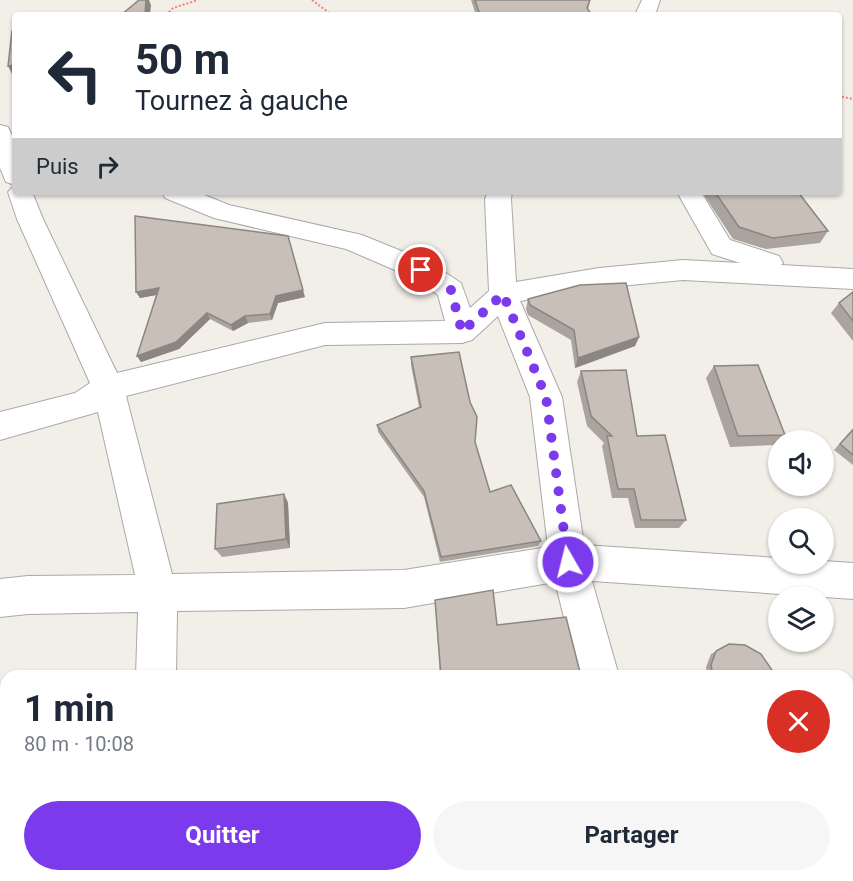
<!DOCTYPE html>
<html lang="fr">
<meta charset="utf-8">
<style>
body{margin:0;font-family:Roboto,sans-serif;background:#f6f6f7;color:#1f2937;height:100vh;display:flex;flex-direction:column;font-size:22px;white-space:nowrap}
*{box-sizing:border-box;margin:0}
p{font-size:20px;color:#747a83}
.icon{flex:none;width:33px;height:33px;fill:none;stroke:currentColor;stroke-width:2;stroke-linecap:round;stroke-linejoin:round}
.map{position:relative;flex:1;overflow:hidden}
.sheet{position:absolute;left:0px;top:670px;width:854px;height:212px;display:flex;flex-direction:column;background:#fff;border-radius:18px 18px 0 0;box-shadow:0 2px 4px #0004}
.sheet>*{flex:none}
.top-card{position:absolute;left:12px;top:12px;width:830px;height:183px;border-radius:6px;box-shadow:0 2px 4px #0004;background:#fff;color:#1f2937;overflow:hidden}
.controls{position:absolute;left:768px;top:430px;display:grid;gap:12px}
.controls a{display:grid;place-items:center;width:66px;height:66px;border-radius:50%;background:#fff;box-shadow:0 2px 4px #0004;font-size:30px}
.pin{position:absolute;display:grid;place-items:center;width:51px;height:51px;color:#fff;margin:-26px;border:3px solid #fff;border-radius:50%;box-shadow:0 2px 6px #0007}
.me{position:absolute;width:66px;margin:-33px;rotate:352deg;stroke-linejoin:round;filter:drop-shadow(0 0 4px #0008)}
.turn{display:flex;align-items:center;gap:21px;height:126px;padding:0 24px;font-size:27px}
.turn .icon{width:78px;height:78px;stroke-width:2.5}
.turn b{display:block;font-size:42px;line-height:51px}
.then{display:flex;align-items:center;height:57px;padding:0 24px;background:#0003;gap:12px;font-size:22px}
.round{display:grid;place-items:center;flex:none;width:63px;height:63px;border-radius:32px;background:#f6f6f7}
.summary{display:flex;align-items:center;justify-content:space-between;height:102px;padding:0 24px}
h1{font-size:36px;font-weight:700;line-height:45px}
.primary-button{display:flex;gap:12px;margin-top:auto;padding:12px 24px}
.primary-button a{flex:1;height:69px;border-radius:36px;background:#7c3aed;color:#fff;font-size:24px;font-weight:700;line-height:69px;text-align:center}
.primary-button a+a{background:#f6f6f7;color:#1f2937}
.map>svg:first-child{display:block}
</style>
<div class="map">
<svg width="853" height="881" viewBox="0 0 853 881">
<rect width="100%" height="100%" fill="#f2efe9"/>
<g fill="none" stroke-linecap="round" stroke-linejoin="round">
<g stroke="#a9a9a9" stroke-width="2">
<g id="minor">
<polygon points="642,0 660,0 655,15 635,15"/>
<polygon points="0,125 8,127 15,142 15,185 6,182 0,168"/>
<path d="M15,185V192H32L43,219L117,373L325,323L445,321L438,295L411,277L346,249L214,218L165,198L162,192H197L229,205L362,235L431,263L461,283L470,308L489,291L485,199L488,192H512L511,199L516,282L599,268L683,260L740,263L712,254L677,192H701L730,240L779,256L783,263L781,265L853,269V289L683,280L599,288L520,301L562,397L584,545L778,558V564H824V561L853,563V599L592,581L619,676H579L555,582L404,608L177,611L176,676H136L138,612L28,614L0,617V579L28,576L135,575L98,412L0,440V412L75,393L90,383L17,219L8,192ZM498,316L530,397L548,547L404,570L172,574L126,396L325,345L462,343L472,340Z"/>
<polygon points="91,876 172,876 172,881 89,881"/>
<polygon points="248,876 298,876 300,881 250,881"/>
<polygon points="630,876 678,876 679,881 631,881"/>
</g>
</g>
<g stroke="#fa8072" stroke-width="2" stroke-dasharray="2 2" stroke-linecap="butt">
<polyline points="312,0 332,15"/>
<polyline points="166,15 173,8 198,0"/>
<polyline points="838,96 853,99"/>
</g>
<use href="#minor" fill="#fff" fill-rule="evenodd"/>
</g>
<g fill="#aba49e">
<polygon points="471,0 590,0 588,10 592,15 476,15"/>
<polygon points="702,192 798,192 828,231 820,243 766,249 733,239"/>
<polygon points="136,292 305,297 278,303 272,320 248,323 233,331 210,319 179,349 141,362 137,356 156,295 140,298"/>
<polygon points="853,292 853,341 831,313 839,303"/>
<polygon points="528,299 639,337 635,346 575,368 571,340 528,315 526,309"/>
<polygon points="411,357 475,442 490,492 541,541 538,546 440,562 424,497 378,432 377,425 419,407 411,365"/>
<polygon points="714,366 785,435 775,445 730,447 706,378"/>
<polygon points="581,371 637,436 686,520 679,528 635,528 628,498 612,498 602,446 604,443 587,426 577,382"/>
<polygon points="853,428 853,465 834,450"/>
<polygon points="284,494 288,503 290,548 222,557 215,549"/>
<polygon points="435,600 497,625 581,676 440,676"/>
<polygon points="729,644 774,676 707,676 706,667 711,654"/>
<polygon points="792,878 808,881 779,881"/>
</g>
<g fill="#8b8681">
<polygon points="146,0 149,0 151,5 150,15 145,15"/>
<polygon points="15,65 15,78 14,78 8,66"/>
<polygon points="159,288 162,294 140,298 136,292"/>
<polygon points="303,290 305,297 278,303 272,320 270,314 276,296"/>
<polygon points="207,313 210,319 179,349 141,362 137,356"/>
<polygon points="245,316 248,323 233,331 231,325"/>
<polygon points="639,337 635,346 575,368 578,358"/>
<polygon points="284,494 288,503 290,548 286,539"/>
</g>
<g fill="#c7bfb8" stroke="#8b8681" stroke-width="1.5">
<polygon points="139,0 146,0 145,15 121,15"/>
<polygon points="475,0 590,0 587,8 592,15 480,15"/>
<polygon points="12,31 15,31 15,65 8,66"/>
<polygon points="715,192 798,192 828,231 773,238 739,227"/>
<polygon points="135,216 288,236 303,290 276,296 270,314 245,316 231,325 207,313 176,342 137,356 159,288 136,292"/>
<polygon points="626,283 639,337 578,358 574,330 530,305 528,299 580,285"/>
<polygon points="853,292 853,321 839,303"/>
<polygon points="459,352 470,402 477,417 475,442 490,492 511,485 541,541 441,557 424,491 377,425 421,407 411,357"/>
<polygon points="758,365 785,435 738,436 714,366"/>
<polygon points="626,370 637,436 665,435 686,520 641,520 634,489 618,489 607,436 612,436 591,416 581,371"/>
<polygon points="853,430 853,455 840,444"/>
<polygon points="284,494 286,539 215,549 217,504"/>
<polygon points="493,590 497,625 566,617 581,676 441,676 435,600"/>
<polygon points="729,644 745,645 761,654 772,670 774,676 713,676 711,665 716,651"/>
</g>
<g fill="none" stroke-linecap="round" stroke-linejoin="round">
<polyline stroke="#7c3aed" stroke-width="10" stroke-dasharray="0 18" points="421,270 451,290 462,332 503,294 546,397 568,562"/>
</g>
</svg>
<div class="controls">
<a><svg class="icon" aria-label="sound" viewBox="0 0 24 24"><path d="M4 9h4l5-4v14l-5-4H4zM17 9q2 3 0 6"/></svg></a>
<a><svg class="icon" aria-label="search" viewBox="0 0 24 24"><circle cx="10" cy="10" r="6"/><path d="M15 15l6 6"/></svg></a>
<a><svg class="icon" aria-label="layers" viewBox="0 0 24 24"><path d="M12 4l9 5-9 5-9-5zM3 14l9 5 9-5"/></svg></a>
</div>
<div class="pin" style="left:421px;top:270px;background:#d93025"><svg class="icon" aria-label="arrive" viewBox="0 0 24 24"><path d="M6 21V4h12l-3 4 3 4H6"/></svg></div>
<svg class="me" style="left:568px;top:562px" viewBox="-20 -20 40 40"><circle r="17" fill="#7c3aed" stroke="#fff" stroke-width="3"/><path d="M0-11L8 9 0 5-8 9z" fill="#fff"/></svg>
<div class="top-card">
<div class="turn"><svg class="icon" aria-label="left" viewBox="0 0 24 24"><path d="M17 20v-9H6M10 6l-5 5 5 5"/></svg><div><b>50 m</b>Tournez à gauche</div></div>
<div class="then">Puis<svg class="icon" aria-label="right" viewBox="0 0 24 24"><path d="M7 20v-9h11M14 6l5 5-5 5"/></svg></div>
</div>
<section class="sheet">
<div class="summary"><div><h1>1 min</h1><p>80 m · 10:08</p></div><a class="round" style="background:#d93025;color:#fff"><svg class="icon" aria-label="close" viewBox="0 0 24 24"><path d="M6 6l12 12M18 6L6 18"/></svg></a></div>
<div class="primary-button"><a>Quitter</a><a>Partager</a></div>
</section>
</div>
